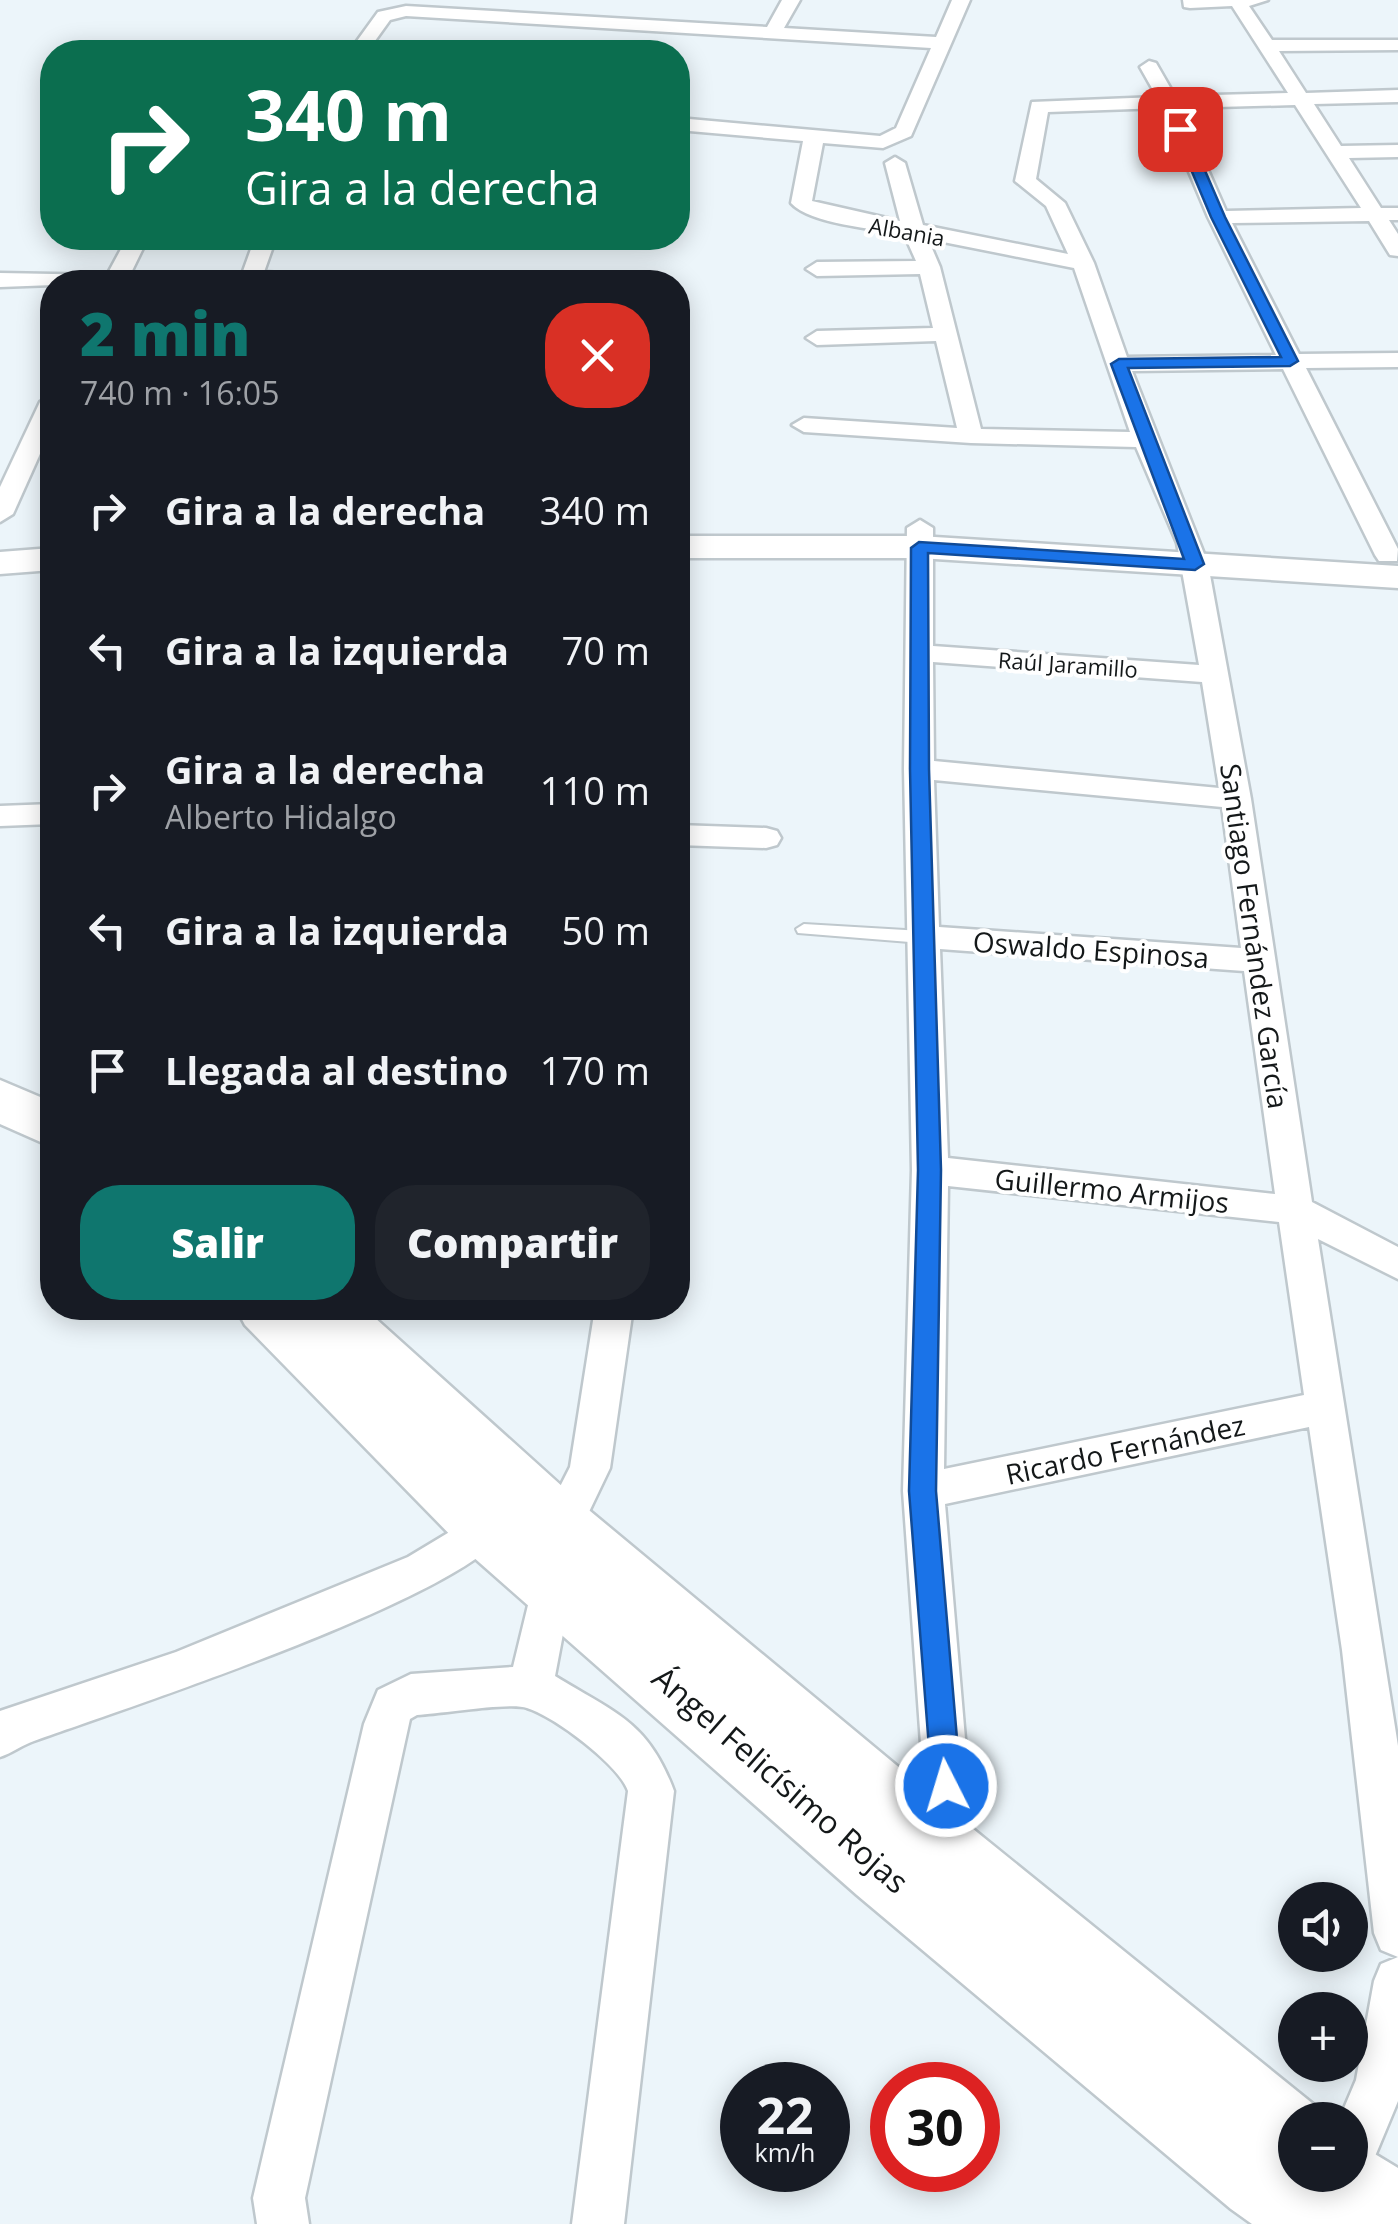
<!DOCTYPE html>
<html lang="es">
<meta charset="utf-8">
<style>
body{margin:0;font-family:"Open Sans",sans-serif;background:#20242c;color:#f1f3f6;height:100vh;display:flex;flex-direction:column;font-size:38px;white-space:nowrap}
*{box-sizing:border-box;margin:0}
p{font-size:32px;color:#9ea1a6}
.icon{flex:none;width:55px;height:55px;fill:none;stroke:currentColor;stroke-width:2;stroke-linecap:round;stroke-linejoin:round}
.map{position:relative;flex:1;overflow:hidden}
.details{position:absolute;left:40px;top:270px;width:650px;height:1050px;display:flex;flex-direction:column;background:#171b24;border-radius:40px;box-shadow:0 5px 25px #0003}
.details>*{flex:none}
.hud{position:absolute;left:40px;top:40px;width:650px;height:210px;border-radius:40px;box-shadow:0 5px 25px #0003;background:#0b6e4f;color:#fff;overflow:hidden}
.fabs{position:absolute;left:1278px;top:1882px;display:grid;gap:20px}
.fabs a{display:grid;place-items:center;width:90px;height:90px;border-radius:50%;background:#171b24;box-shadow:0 5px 25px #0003;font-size:50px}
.speed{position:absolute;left:720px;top:2062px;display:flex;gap:20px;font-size:50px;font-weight:700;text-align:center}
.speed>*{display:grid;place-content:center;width:130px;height:130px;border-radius:50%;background:#171b24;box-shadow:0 5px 25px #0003;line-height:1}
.speed small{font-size:25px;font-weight:400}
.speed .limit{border:15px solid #d22;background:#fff;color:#111}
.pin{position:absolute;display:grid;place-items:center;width:85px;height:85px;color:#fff;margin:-42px;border-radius:20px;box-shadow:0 5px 15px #0006}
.me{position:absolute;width:110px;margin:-55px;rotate:355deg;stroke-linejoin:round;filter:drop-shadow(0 0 8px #0008)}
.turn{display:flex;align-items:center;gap:35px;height:210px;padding:0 40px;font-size:45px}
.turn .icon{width:130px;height:130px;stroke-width:2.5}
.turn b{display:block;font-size:70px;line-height:85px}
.round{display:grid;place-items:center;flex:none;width:105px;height:105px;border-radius:40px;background:#20242c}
.overview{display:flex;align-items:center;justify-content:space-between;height:170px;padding:0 40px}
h1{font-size:60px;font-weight:800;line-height:75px;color:#0f766e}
.action{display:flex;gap:20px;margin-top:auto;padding:20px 40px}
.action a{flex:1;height:115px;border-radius:40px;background:#0f766e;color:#fff;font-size:40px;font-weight:800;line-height:115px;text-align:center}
.action a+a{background:#20242c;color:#f1f3f6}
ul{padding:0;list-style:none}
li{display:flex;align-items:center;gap:30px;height:140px;padding:0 40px}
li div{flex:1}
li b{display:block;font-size:38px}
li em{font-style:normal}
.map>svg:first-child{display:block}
</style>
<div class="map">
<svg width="1398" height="2224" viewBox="0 0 1398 2224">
<rect width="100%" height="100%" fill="#ecf5fa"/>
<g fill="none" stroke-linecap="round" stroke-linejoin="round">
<g stroke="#bfc8cd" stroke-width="4">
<polygon id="lane" points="804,924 922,931 930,937 922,943 798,933 796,929"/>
</g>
<g stroke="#bfc8cd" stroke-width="5">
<g id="street">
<path d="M782,0H800L784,28L936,37L952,0H970L911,136L883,148L823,143L812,201L900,221L885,163L895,157L905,163L923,225L1068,254L1046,206L1015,181L1032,102L1157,97L1140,67L1149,61L1156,63L1175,96L1288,93L1232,6L1190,8L1184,7L1183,0H1268L1249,6L1272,40H1398V50L1279,51L1306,93L1398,90V102L1314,104L1341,146L1398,145V157L1349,158L1381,208H1398V220H1389L1398,234V256L1390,255L1369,221L1232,223L1299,354L1398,353V367L1306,368L1398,549L1397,561H1379L1375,555L1283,369L1132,371L1208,564L1251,799L1312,1202L1398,1247V1279L1318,1239L1398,1746V2101L1368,2173L1350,2181L1336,2175H1350V2120H1339L1356,2080L1374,1981L1381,1964L1398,1957L1381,1950L1374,1933L1342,1650L1309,1427L945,1504L975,1856L969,1872L952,1879L935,1872L929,1856L903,1491L912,1170L904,769L907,528L920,520L933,528V646L1199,665L1177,543L1136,447L971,443L804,432L792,425L804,418L957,428L936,341L817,345L806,338L817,331L933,328L920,274L817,276L806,269L817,262L916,261L904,234C875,229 810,224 791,203L803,141L678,130V118L880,136L896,128L931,48L406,16L390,20L367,52H349L378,12L406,6L767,27ZM1295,105L1361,208L1226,211L1181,108ZM1162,108L1208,217L1276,355L1127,357L1094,263L1065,203L1036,179L1048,112ZM928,239L1074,268L1130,432L981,429L940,267ZM933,662L1202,682L1219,788L934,761ZM934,780L1222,807L1241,948L939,927ZM940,949L1244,971L1275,1194L948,1158ZM948,1186L1279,1222L1304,1395L944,1469Z"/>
<polygon points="127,238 148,238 129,277 134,282 0,287 0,273 107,275"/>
<polygon points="255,238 276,238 264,272 324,275 335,282 226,282 229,277 242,274"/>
<polygon points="52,395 52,427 13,514 0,522 0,487 40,402"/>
<polygon points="52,804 52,824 0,826 0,806"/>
<polygon points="678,825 766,828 777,831 781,838 777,845 766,848 678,845"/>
<polygon points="595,1308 633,1308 610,1468 576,1539 561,1544 546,1539 540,1526 570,1467"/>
<path d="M486,1510L501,1515L507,1528C476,1594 117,1711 34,1741C22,1745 12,1753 0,1757V1711L176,1652L408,1557Z"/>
<path d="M552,1562L567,1568L573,1581L555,1676C615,1713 648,1721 674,1791L624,2224H572L628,1791C619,1765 554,1716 527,1708C510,1702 440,1714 417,1715L410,1719L305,2198L309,2224H257L253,2198L364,1724L378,1690L411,1674L513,1667L537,1568Z"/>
</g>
</g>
<g stroke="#bfc8cd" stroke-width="5">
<g id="secondary">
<polygon points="678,536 919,536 1398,566 1398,588 919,558 678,558"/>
<polygon points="52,548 52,570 0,574 0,552"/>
</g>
</g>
<g stroke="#bfc8cd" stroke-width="5">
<g id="highway">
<polygon points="0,1080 52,1102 52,1147 0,1124"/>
<polygon points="236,1308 364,1308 584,1506 978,1833 1323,2112 1327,2120 1295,2120 1295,2175 1350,2175 1350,2139 1398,2168 1398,2224 1252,2224 1231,2209 857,1895 463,1548 245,1325"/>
</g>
</g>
<use href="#lane" fill="#fff" fill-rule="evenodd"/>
<use href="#street" fill="#fff" fill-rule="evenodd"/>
<use href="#secondary" fill="#fff" fill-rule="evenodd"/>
<use href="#highway" fill="#fff" fill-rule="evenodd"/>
</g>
<polygon fill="#1a73e8" stroke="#114b97" stroke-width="2.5" points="1180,125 1187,129 1225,217 1298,361 1290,366 1128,368 1204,564 1195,570 928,553 929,769 941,1170 936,1491 961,1786 957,1796 946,1800 936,1796 932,1786 909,1491 918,1170 910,769 911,548 919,542 1184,559 1111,364 1119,359 1281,357 1211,217 1174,129"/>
<g text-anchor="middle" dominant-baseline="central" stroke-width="8" stroke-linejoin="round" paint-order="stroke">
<g font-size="22" fill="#141819" stroke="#fff">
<text transform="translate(907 231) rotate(10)">Albania</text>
<text transform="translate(1068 664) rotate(4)">Raúl Jaramillo</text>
</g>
<g font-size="28" fill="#141819" stroke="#fff">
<text transform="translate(1255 936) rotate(82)">Santiago Fernández García</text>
<text transform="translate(1091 949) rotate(4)">Oswaldo Espinosa</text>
<text transform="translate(1112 1190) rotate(6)">Guillermo Armijos</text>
<text transform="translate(1125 1449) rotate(-12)">Ricardo Fernández</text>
</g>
<g font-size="32" fill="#141819" stroke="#fff">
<text transform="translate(781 1779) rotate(41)">Ángel Felicísimo Rojas</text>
</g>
</g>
</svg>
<div class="fabs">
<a><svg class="icon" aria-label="sound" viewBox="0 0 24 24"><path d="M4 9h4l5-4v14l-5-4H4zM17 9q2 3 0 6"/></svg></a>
<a>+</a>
<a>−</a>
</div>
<div class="speed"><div>22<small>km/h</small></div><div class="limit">30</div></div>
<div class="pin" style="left:1180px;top:129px;background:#d93025"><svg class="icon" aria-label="arrive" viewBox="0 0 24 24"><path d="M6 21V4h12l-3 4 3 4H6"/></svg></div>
<svg class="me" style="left:946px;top:1786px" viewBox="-20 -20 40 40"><circle r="17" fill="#1a73e8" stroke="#fff" stroke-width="3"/><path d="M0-11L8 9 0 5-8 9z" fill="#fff"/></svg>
<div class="hud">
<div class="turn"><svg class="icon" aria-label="right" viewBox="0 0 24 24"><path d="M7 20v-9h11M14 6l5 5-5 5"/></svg><div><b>340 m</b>Gira a la derecha</div></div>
</div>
<section class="details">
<div class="overview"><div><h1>2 min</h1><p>740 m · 16:05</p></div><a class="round" style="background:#d93025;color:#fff"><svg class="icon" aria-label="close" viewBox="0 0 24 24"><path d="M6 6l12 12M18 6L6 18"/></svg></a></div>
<ul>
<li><svg class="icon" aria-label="right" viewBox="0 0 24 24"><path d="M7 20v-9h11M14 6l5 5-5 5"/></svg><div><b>Gira a la derecha</b></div><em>340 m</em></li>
<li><svg class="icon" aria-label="left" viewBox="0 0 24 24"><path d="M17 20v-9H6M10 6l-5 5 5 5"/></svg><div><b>Gira a la izquierda</b></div><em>70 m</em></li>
<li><svg class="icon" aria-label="right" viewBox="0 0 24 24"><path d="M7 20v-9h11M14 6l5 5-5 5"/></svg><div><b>Gira a la derecha</b><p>Alberto Hidalgo</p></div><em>110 m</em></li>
<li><svg class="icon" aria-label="left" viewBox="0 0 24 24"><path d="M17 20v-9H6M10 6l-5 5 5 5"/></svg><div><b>Gira a la izquierda</b></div><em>50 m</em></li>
<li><svg class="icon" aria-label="arrive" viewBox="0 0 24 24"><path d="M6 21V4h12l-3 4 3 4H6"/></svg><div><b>Llegada al destino</b></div><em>170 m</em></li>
</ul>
<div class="action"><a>Salir</a><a>Compartir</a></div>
</section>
</div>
